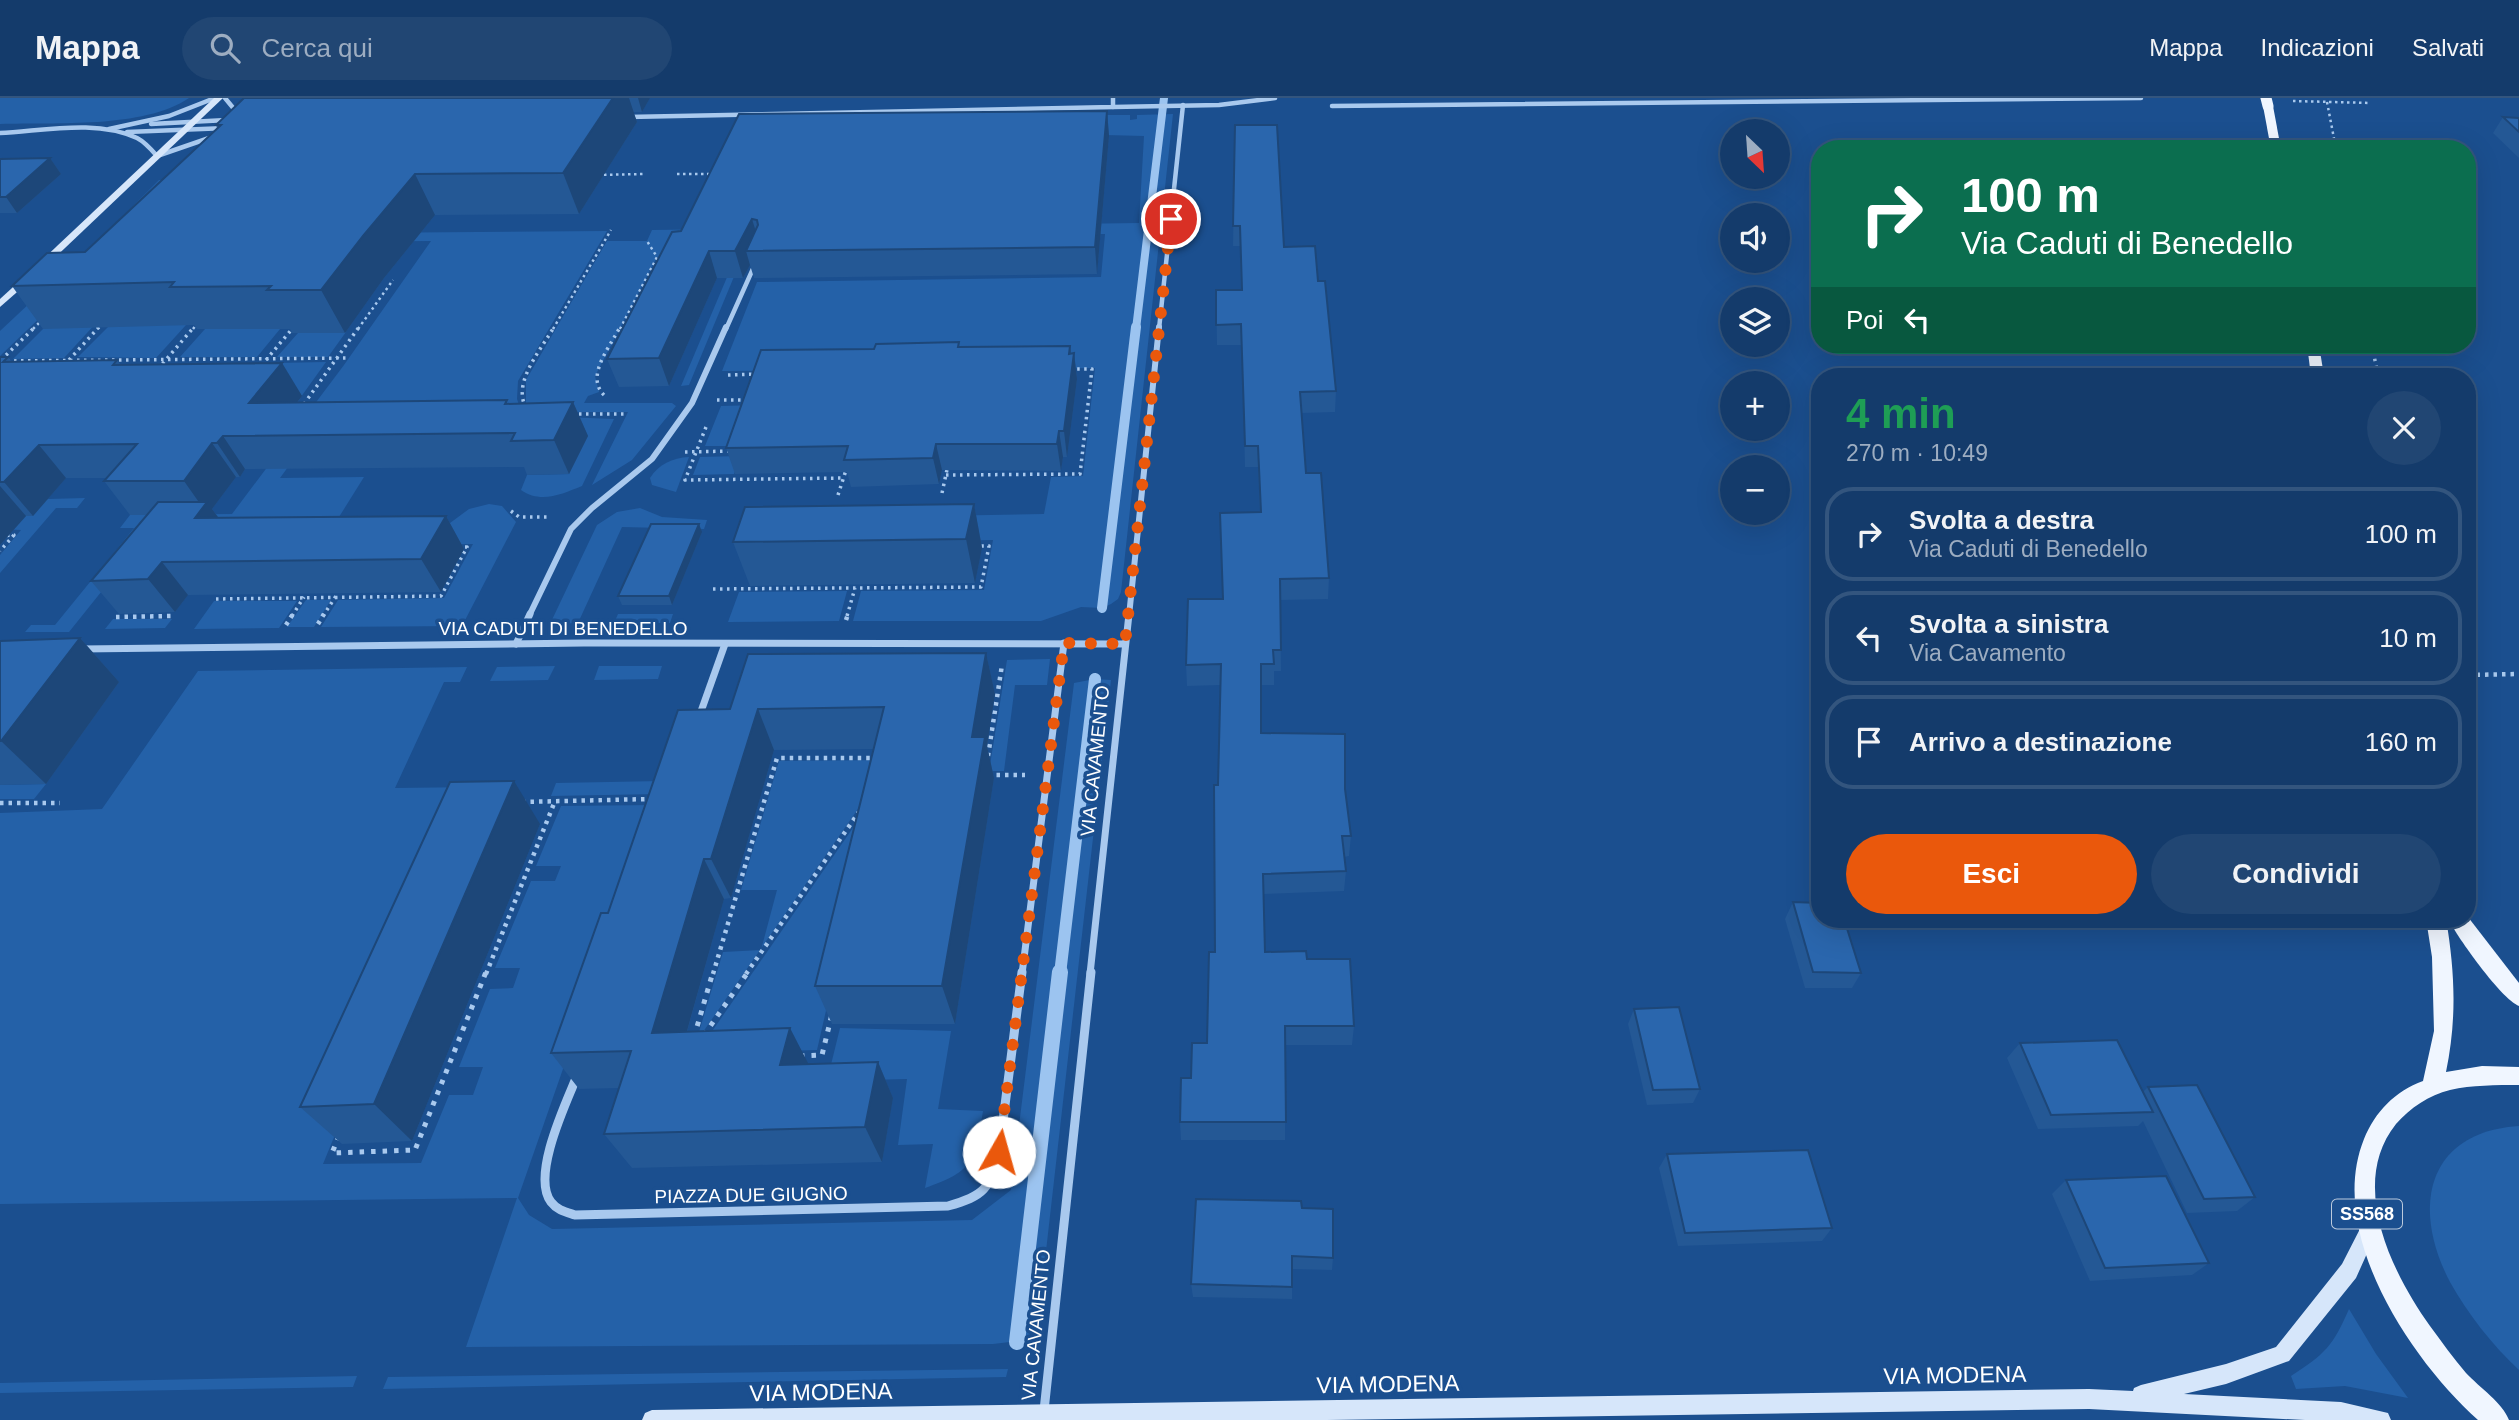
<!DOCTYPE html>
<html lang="it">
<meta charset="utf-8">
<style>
body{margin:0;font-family:Arial,sans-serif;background:#214673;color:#f1f3f6;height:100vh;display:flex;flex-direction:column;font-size:26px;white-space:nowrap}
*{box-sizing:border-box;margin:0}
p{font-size:23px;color:#9dadc1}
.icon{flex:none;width:38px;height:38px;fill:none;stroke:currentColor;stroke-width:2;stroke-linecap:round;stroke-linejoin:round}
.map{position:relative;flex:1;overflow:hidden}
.drawer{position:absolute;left:1811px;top:270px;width:665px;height:560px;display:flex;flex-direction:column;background:#143b6b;border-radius:28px;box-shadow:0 7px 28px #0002,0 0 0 2px #33557e}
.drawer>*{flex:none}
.top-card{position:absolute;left:1811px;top:42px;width:665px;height:214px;border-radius:28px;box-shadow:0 7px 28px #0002,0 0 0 2px #33557e;background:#0b6e4f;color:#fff;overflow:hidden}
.needle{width:46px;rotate:155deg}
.fabs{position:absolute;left:1720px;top:21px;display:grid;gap:14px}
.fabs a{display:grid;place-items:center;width:70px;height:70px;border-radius:50%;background:#143b6b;box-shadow:0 7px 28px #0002,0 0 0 2px #33557e;font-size:35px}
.pin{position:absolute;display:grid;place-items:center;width:60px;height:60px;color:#fff;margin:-30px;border:4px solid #fff;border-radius:50%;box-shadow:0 2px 7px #0007}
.me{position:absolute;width:77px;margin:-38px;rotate:7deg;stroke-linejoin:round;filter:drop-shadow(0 0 5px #0008)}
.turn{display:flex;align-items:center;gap:24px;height:147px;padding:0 35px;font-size:32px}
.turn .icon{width:91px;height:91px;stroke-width:2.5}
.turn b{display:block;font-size:49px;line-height:60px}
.then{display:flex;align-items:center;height:66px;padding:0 35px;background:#0003;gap:14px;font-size:26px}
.round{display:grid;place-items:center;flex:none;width:74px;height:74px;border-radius:37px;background:#214673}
.head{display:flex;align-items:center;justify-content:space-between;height:119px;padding:0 35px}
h1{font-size:42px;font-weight:800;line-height:52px;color:#1e9e55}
.action{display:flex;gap:14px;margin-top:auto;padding:14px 35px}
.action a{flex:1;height:80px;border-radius:42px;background:#ea580c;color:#fff;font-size:28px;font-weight:800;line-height:80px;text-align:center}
.action a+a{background:#214673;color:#f1f3f6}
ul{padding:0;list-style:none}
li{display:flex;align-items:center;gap:21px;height:94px;margin:0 14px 10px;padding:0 21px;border:4px solid #33557e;border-radius:28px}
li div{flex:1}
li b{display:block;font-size:26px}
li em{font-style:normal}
header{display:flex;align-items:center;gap:42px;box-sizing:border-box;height:98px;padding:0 35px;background:#143b6b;border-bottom:2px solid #33557e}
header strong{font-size:33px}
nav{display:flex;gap:38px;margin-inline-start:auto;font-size:24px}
.search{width:490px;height:63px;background:#214673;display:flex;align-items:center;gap:18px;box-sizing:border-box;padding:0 24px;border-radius:38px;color:#9dadc1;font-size:26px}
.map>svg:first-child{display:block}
</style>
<header>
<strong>Mappa</strong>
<div class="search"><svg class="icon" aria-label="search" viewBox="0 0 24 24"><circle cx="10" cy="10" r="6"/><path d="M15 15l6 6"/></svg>Cerca qui</div>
<nav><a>Mappa</a><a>Indicazioni</a><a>Salvati</a></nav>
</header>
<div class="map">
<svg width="2519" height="1322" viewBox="0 0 2519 1322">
<rect width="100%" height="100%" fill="#1b4f8f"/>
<g fill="#2461a8">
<path d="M0,0H189C143,31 55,24 0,26Z"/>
<polygon points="1173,16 1121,494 1118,501 1111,506 1102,510 1081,509 1041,523 853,523 861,493 984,492 993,442 753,446 763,421 1044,416 1051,379 1083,378 1095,270 722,273 757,184 1101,179 1105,136 802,138 743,157 689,287 681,288 736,158 657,159 595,278 599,294 588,298 584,305 672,305 676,308 632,362 592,387 628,314 556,314 526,305 526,282 607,143 647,143 652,132 1139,125 1144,38 1105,37 1107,17 1130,17 1130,22 1137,21 1137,17"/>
<path d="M159,82H202L110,137L607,133L518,283L517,301L520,310L538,318L614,321L582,388C562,396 541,406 521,392L527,377L570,376L321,324L280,380L364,379L334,427L146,438L69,534H25L31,527H55L134,430H120L130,417L232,416L344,267L431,143L95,146Z"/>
<polygon points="48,188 73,188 0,258 0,233"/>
<polygon points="98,223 64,260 13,261 50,224"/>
<polygon points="110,227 186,227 156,260 78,259"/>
<polygon points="205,231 280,231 257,259 180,259"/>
<polygon points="346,234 328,259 277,259 298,235"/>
<polygon points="326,264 298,303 264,279 275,265"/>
<polygon points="759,307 744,348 705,348 721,308"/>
<polygon points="740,358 734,376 693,377 700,359"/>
<path d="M689,359L676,394L652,387L650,380C659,366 672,360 689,359Z"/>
<polygon points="85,400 77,410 56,410 0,475 0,457 21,432 0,431 0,418 48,401"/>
<polygon points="489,406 502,408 516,424 462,528 321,529 338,502 444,500 473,446 358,448 396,426 450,425 469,411"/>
<polygon points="640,410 662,419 707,422 704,431 622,429 578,525 550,526 597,427 617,414"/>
<polygon points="847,493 839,523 728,524 739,494"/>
<polygon points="306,502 331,502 314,529 287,529"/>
<polygon points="214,503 297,503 279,530 194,531"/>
<polygon points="618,516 673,516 670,525 614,525"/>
<polygon points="113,521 172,521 165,530 105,531"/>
<polygon points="1050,561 1047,587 1015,587 1004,673 989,673 1007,562"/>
<polygon points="555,568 548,582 490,583 497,569"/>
<polygon points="599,568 662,568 658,581 594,582"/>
<polygon points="467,569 460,584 444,584 395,690 478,689 323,1066 421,1065 449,997 473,997 483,969 459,969 490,891 513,890 520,870 495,870 531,783 555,783 561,768 536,768 561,708 655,707 518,1100 529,1117 552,1131 972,1122 1011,1092 1074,585 1095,581 1111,582 1036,1241 993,1246 466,1249 517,1100 0,1106 0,715 102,711 198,573"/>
<polygon points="892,662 696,944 723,854 761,852 777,792 741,792 779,663"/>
<polygon points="662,683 658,696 551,698 556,685"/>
<polygon points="46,686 34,701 0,701 0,687"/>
<polygon points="875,698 817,952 697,955"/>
<path d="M840,930L951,933L938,1011L983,1013C975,1062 975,1073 925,1090L933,1046L898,1047L907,981L827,983Z"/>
<path d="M2519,1028V1272C2492,1247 2468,1216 2450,1184C2411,1110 2426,1034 2519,1028Z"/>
<path d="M2349,1211L2376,1256L2408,1300L2345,1288L2296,1291L2291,1278C2325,1256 2333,1248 2349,1211Z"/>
<polygon points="1008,1271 1006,1279 383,1291 388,1279"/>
<polygon points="357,1278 353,1289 0,1295 0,1285"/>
</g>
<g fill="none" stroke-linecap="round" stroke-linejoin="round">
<polyline stroke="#9cc4f0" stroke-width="8" points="1136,231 1164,0"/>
<polyline stroke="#9cc4f0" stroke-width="10" points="1102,510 1136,229"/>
<polyline stroke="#9cc4f0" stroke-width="12" points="1060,876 1095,581"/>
<polyline stroke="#9cc4f0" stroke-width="16" points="1017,1244 1060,874"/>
<g stroke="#a9c9ee" stroke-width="2.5" stroke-dasharray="2.5 3.5" stroke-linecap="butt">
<polyline points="2293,3 2370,5"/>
<polyline points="2327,4 2336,51"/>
<polyline points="677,76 713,76"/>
<polyline points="598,77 643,76"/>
<polyline points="33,231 42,222"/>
<polyline points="97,231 101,227"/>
<polyline points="193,231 196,227"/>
<polyline points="358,231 393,182"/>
<polyline points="553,231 611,132"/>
<polyline points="620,231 657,159 647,143"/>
</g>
<g stroke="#a9c9ee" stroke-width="3.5" stroke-dasharray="2.5 4.5" stroke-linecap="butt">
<polyline points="2372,247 2378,278"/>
<polyline points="1,262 35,229"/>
<polyline points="69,262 99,229"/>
<polyline points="266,262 292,231"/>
<polyline points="0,263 349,260"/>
<polyline points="158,271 194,229"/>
<polyline points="728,277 758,276"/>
<path d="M604,297C585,278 610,249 620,229"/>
<polyline points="717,302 746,302"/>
<polyline points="304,306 359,229"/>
<path d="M526,310C512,284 541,252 554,229"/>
<polyline points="572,316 624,316"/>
<polyline points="706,329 685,382 844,380"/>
<polyline points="685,354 730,353"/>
<polyline points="946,377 1080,376 1092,271 1073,271"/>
<polyline points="942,395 948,367"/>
<polyline points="838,397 847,369"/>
<polyline points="511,413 519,419 550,419"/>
<polyline points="0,438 14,437 0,453"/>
<polyline points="713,491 981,489 989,448 979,448"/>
<polyline points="216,501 441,498 467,449 458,449"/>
<polyline points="292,518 304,499"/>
<polyline points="323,518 336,498"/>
<polyline points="847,518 855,490"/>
</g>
<g stroke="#a9c9ee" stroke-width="4.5" stroke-dasharray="3.5 5" stroke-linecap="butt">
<polyline points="116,519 171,518"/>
<polyline points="846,522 848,516"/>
<polyline points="318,526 324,516"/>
<polyline points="286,527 293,516"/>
<polyline points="2468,577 2519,576"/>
<polyline points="988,658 1002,567"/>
<polyline points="988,677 1025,677"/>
<polyline points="522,704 650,701"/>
<polyline points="0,705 60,705"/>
<polyline points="486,876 555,703"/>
<polyline points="713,876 777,660 877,660"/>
<polyline points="746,876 859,714"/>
</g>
<g stroke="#a9c9ee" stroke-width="5" stroke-dasharray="4.5 7" stroke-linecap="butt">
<polyline points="704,937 748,874"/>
<polyline points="694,939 713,874"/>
<polyline points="800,958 822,957 832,916"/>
<polyline points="339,1038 332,1055 415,1052 486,874"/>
</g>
<g stroke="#a9c9ee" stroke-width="4.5">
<polyline points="225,0 239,17"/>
<polyline points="1332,8 2141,0"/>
<polyline points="1113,9 1219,7 1275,0"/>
<polyline points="628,19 1113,9 1113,0"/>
<polyline points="151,26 227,22"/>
<polyline points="109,31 169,18 215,0"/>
<polyline points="127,34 227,30"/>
<path d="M0,35C43,33 96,21 137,40C145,44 151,51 157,58L215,38"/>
<polyline points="726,231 756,164"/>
<polyline points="1159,231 1183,7"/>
</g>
<g stroke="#a9c9ee" stroke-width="6">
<polyline points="529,518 571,431 592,410 652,361 692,305 726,229"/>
<polyline points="1129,518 1159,229"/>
</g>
<g stroke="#a9c9ee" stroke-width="7">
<polyline points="516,546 530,516"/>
<polyline points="81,551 584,545 1125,546"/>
<polyline points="699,619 725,546"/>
<polyline points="1022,876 1064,545"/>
<polyline points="1090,876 1129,516"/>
</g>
<g stroke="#a9c9ee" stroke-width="9">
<path d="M577,978C566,1005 531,1078 551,1104C557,1112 566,1114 575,1117L948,1108C984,1098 990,1091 999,1054L1022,874"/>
<polyline points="1043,1322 1091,874"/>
</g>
<g fill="#d6e6fa" fill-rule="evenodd">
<polygon points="214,0 223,0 45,169 39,169 39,165"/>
<polygon points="24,179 32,181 0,209 0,201"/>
<polygon points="2369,1122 2375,1125 2378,1131 2356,1180 2289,1263 2226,1286 2184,1296 2341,1304 2388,1315 2391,1322 2305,1322 2089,1311 1327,1322 642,1322 645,1315 652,1312 2089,1291 2133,1293 2134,1290 2141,1287 2226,1266 2276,1249 2342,1166 2363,1125"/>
</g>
<g fill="#f0f6ff" fill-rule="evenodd">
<polygon points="2268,5 2273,8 2281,51 2271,51 2263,8"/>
<polygon points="2307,247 2319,247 2324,278 2311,278"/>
<path d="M2468,819L2519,885V908C2501,901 2458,840 2448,821Z"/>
<path d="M2426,821H2446C2455,874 2457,921 2446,974L2482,968L2519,969V987C2496,987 2472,987 2450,992C2429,997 2410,1010 2396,1026C2348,1086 2392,1175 2430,1228C2442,1244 2453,1260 2466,1275C2480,1290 2502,1304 2509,1322H2478C2410,1261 2326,1135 2364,1041C2375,1014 2395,993 2423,983L2434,933L2432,859Z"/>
</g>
<polyline stroke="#f0f6ff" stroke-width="11" points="2266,0 2268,8"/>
</g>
<g fill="#245895">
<polygon points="244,0 650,0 642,14 633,14 637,24 579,116 435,117 384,180 345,235 292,235 290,231 197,231 194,227 43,231 12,188 85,154 217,30 216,27"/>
<polygon points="1107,13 1109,38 1097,176 754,180 750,167 743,180 717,180 669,288 619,289 607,261 681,133"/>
<polygon points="2503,19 2519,20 2519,60 2493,35"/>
<polygon points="1235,27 1284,149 1318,183 1336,293 1335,314 1301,315 1306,375 1329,480 1328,501 1280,502 1281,573 1274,573 1274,587 1261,587 1261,635 1345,691 1351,738 1349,758 1344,759 1346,773 1344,793 1263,796 1265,854 1307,861 1354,928 1352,947 1285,947 1285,1042 1181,1042 1180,1024 1191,980 1207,945 1215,854 1221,587 1187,588 1186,567 1223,501 1260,414 1258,369 1245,369 1242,247 1217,247 1216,192 1241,192 1240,148 1233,148"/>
<polygon points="50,60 61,76 17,115 0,115 0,61"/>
<polygon points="1070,248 1071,255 1074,255 1077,281 1067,359 1063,359 1061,373 942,372 939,386 851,389 847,374 735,376 726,350 960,249"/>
<polygon points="0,259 8,259 12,264 117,262 120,266 282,265 302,298 298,304 509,306 573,304 588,338 569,376 527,377 524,369 245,371 240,379 236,379 212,411 219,420 446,418 464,451 441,494 188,497 175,514 119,516 91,483 147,417 130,417 104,383 106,380 66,380 33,418 26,418 0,447"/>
<polygon points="974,406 982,450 975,485 750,488 733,444"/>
<polygon points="702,434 672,507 622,507 618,498"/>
<polygon points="80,540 119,584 46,686 0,687 0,543"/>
<polygon points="986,555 995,596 987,648 994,680 955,926 832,926 815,888 873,651 774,652 731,800 724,801 687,934 808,966 878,964 893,1000 882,1064 632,1070 604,1036 619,990 579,991 551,955 608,815 730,611"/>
<polygon points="540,726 412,1043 342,1046 300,1009"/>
<polygon points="1793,804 1861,875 1852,890 1805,890 1785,821"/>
<polygon points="1634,911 1700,991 1693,1005 1647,1007 1628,926"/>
<polygon points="2020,945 2143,994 2148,989 2255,1099 2237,1113 2187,1115 2143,1023 2138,1028 2038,1031 2007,960"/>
<polygon points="1667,1056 1832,1130 1822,1143 1678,1148 1659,1070"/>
<polygon points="2066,1082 2209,1165 2192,1177 2090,1183 2052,1096"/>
<polygon points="1302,1110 1333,1160 1332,1172 1292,1171 1292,1201 1193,1199 1191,1186"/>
</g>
<g fill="#1d4779">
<polygon points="613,0 629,0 637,24 579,116 563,75"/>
<polygon points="638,0 650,0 642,14"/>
<polygon points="1107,13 1109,38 1097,176 1095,149"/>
<polygon points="50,60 61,76 17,115 6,99"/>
<polygon points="415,76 435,117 384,180 345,235 321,192 363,138"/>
<polygon points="752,121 760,147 746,153 750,167 743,180 735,153"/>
<polygon points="709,153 717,180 669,288 659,260"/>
<polygon points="1070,248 1072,269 1074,255 1077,281 1067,359 1064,333"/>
<polygon points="282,265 302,298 271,338 249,305"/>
<polygon points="573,304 588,338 569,376 554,342"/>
<polygon points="1059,333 1063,359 1061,373 1057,346"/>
<polygon points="223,338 245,371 240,379 217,345"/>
<polygon points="212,345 236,379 212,411 231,437 195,420 203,410 184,383"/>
<polygon points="936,346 942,372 939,386 933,360"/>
<polygon points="39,347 66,380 33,418 4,384"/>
<polygon points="0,388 26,418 0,447"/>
<polygon points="974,406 982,450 975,485 966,441"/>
<polygon points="446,418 464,451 441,494 421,461"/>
<polygon points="699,426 702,434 672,507 669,498"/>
<polygon points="162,464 188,497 175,514 148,481"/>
<polygon points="80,540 119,584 46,686 1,643"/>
<polygon points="986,555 995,596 987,648 994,680 955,926 942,888 972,639"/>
<polygon points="758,611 774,652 731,800 711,761"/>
<polygon points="514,683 540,726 412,1043 374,1006"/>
<polygon points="704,761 724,801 676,972 652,935"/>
<polygon points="790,930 809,967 780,967"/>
<polygon points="878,964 893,1000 882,1064 865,1029"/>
</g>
<g fill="#2a66ad" stroke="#1d4779" stroke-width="2">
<polygon points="244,0 613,0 563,75 415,76 363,138 321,192 267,192 271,188 170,189 174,184 12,188 47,155 85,154 221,27 216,27"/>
<polygon points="1107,13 1095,149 746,153 758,127 757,122 752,121 735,153 709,153 659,260 607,261 672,134 681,133 739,16"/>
<polygon points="2503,19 2519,20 2519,34"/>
<polygon points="1235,27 1277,27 1284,149 1315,148 1318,183 1325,183 1336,293 1300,294 1306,375 1321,375 1329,480 1280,481 1281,552 1273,552 1274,566 1261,566 1261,635 1345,636 1345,691 1351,738 1342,738 1346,773 1263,776 1265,854 1306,853 1307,861 1350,861 1354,928 1285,928 1286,1024 1180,1024 1181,980 1191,980 1192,945 1207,945 1209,854 1215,854 1214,687 1218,687 1221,566 1186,567 1188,501 1223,501 1220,415 1261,414 1258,348 1245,348 1241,226 1216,227 1216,192 1242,192 1240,128 1233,128"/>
<polygon points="50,60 6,99 0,99 0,61"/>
<polygon points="959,244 958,249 1070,248 1069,256 1074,255 1064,333 1059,333 1057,346 936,346 933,360 844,362 848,348 726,350 761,252 874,251 876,246"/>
<polygon points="0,259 8,259 3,264 117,262 113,267 282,265 249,305 507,302 505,306 573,304 554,342 511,343 515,335 223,338 217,345 212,345 184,383 104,383 137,346 39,347 4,384 0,384"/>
<polygon points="158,404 207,404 195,420 446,418 421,461 162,464 148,481 91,483"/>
<polygon points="974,406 966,441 733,444 745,409"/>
<polygon points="651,426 699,426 669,498 618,498"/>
<polygon points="80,540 1,643 0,643 0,543"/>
<polygon points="986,555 972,639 985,639 942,888 815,888 884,609 758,611 711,761 704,761 652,935 790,930 780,967 878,964 865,1029 604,1036 631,953 551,955 601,815 608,815 678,612 730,611 748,556"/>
<polygon points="514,683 374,1006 300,1009 450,684"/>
<polygon points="1793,804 1820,805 1820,821 1844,821 1861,875 1813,874"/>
<polygon points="1679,909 1700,991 1653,992 1634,911"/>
<polygon points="2117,942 2153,1014 2051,1017 2020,945"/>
<polygon points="2197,987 2255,1099 2204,1101 2148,989"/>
<polygon points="1808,1052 1832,1130 1685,1135 1667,1056"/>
<polygon points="2166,1078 2209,1165 2105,1170 2066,1082"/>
<polygon points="1196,1101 1301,1103 1302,1110 1333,1111 1333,1160 1292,1158 1292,1189 1191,1186"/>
</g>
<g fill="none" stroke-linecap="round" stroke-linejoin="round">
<polyline stroke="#ea580c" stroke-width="12" stroke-dasharray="0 21.6" points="999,1054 1064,545 1125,546 1171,121"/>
</g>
<g text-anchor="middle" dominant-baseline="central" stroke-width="7" stroke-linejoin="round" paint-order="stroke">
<rect fill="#1b4f8f" stroke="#bbcadd" stroke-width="2" x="2332" y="1101.5" width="70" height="29" rx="5"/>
<g font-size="18" font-weight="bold" fill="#fff">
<text x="2367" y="1116">SS568</text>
</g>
<g font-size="19" fill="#fff" stroke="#1b4f8f">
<text x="563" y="530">VIA CADUTI DI BENEDELLO</text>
<text transform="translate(1095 663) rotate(-84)">VIA CAVAMENTO</text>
<text transform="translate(751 1097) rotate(-1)">PIAZZA DUE GIUGNO</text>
<text transform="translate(1036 1227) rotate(-84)">VIA CAVAMENTO</text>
</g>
<g font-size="23" fill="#fff" stroke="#1b4f8f">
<text transform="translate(1955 1277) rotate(-1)">VIA MODENA</text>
<text transform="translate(1388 1286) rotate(-1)">VIA MODENA</text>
<text transform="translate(821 1294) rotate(-1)">VIA MODENA</text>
</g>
</g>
</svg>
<div class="fabs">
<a><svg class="needle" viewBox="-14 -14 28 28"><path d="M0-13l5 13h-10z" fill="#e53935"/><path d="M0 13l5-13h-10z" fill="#9dadc1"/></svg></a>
<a><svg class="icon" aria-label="sound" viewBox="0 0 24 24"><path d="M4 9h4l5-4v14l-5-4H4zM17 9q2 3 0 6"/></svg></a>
<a><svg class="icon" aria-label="layers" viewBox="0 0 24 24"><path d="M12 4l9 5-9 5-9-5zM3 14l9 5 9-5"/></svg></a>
<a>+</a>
<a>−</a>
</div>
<div class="pin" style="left:1171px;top:121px;background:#d93025"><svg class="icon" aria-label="arrive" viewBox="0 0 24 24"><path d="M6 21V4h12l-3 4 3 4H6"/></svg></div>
<svg class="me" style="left:999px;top:1054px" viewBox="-20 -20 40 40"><circle r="19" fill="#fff"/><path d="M0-13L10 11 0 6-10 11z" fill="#ea580c"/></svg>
<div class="top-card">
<div class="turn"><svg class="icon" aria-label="right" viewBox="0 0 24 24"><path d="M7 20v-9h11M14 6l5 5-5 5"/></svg><div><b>100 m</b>Via Caduti di Benedello</div></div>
<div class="then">Poi<svg class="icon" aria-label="left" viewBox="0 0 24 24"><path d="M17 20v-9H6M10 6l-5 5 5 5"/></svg></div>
</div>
<section class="drawer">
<div class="head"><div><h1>4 min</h1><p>270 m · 10:49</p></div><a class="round"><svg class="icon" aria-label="close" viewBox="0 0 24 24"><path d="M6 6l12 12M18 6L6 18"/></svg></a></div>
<ul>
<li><svg class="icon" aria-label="right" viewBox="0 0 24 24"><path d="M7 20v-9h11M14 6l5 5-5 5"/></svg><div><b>Svolta a destra</b><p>Via Caduti di Benedello</p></div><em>100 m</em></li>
<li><svg class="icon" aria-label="left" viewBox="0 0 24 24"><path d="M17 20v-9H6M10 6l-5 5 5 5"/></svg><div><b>Svolta a sinistra</b><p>Via Cavamento</p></div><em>10 m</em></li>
<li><svg class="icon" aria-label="arrive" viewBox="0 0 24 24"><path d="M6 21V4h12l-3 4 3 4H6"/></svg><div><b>Arrivo a destinazione</b></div><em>160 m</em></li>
</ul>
<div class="action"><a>Esci</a><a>Condividi</a></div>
</section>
</div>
